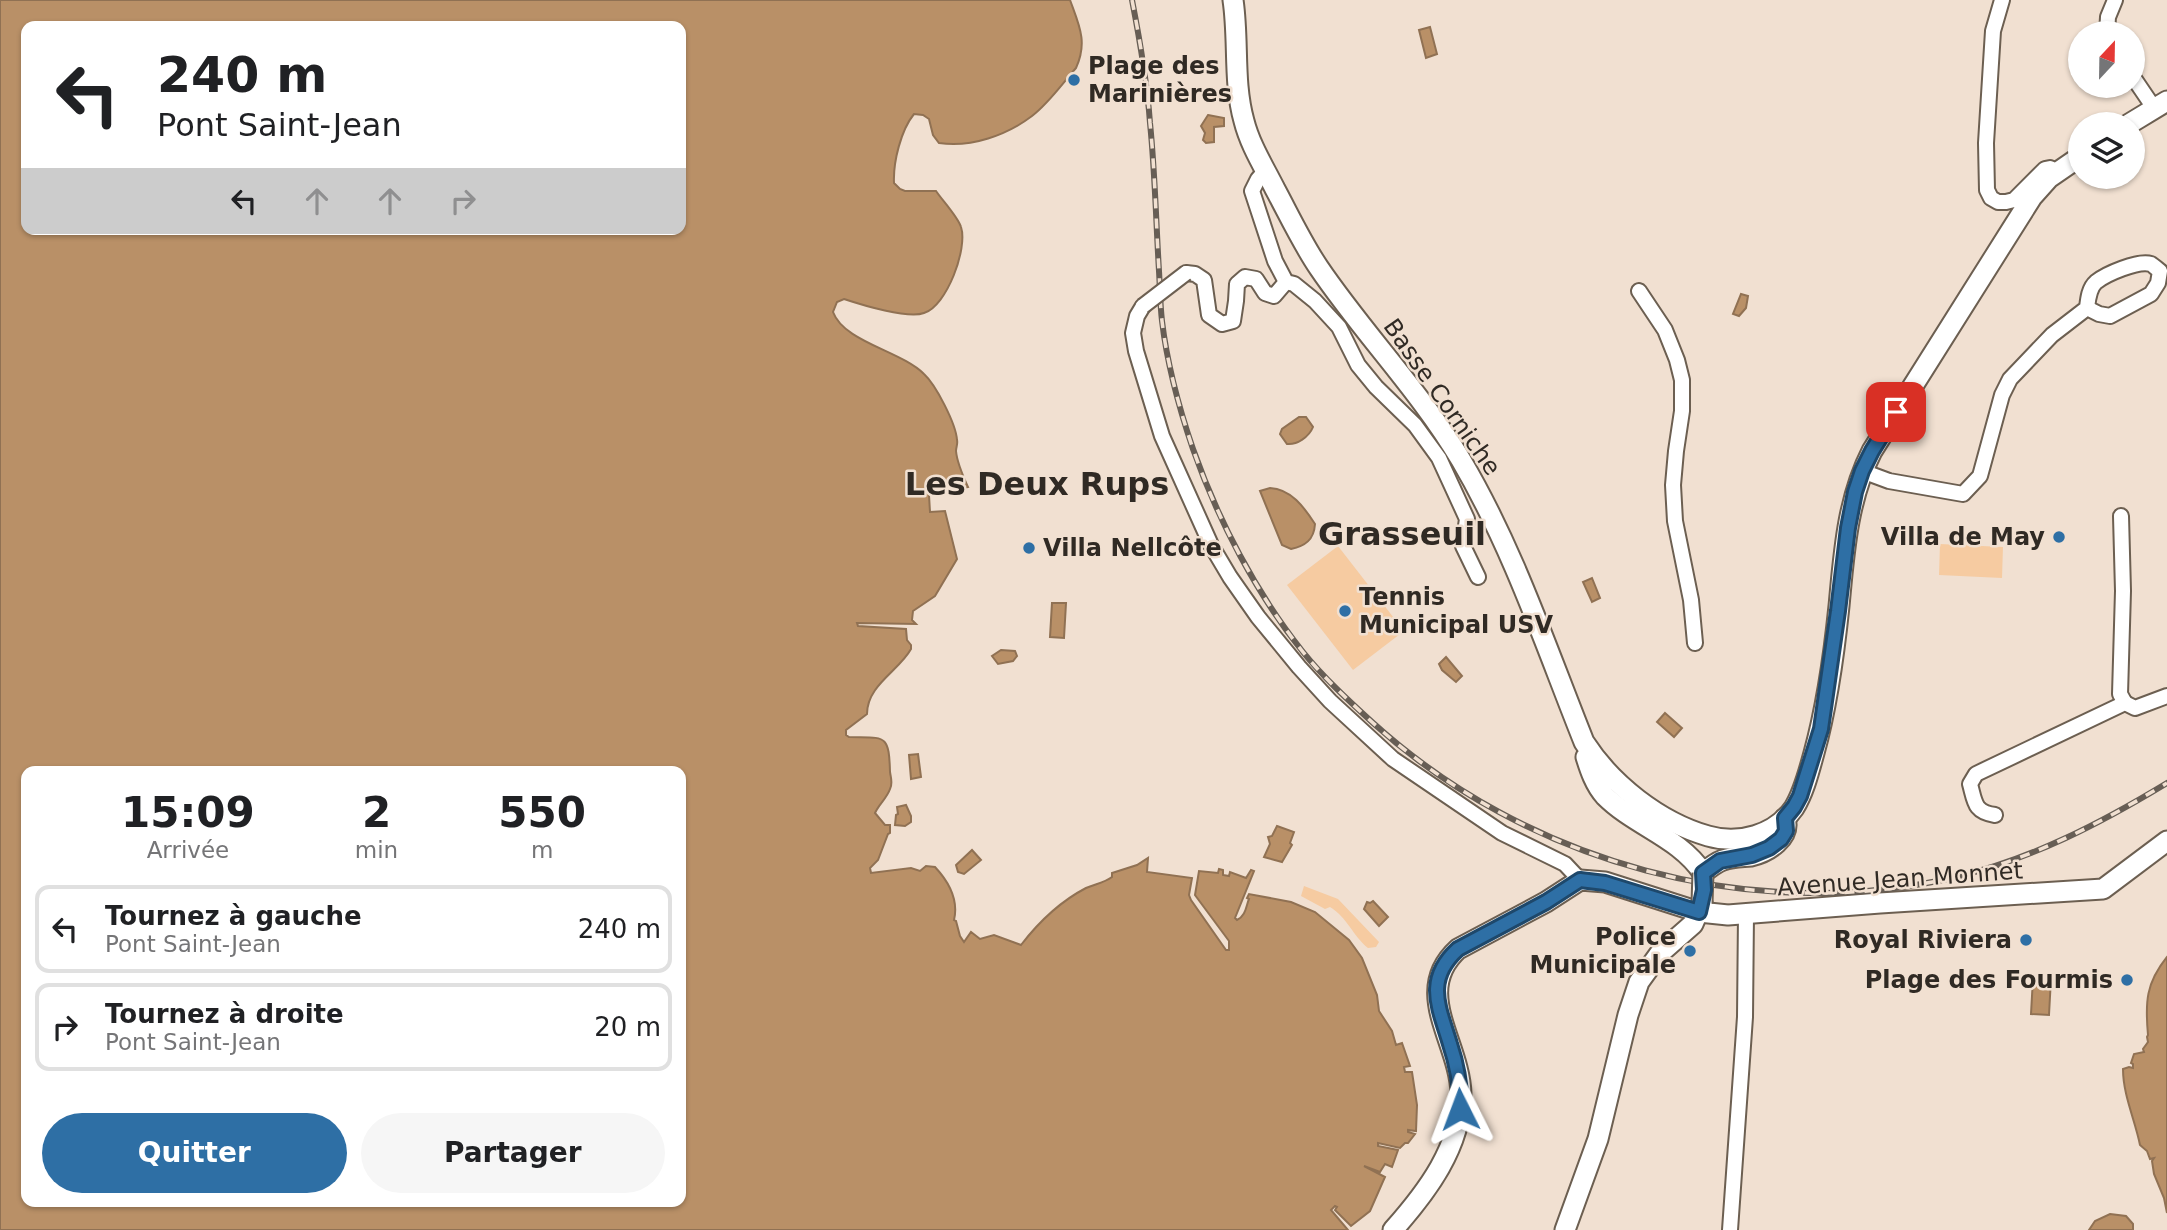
<!DOCTYPE html>
<html lang="fr">
<meta charset="utf-8">
<style>
body{margin:0;font-family:"DejaVu Sans",sans-serif;background:#f6f6f6;color:#202124;height:100vh;display:flex;flex-direction:column;font-size:26px;white-space:nowrap}
*{box-sizing:border-box;margin:0}
p{font-size:23px;color:#757577}
.icon{flex:none;width:38px;height:38px;fill:none;stroke:currentColor;stroke-width:2;stroke-linecap:round;stroke-linejoin:round}
.map{position:relative;flex:1;overflow:hidden}
.details{position:absolute;left:21px;top:766px;width:665px;height:441px;display:flex;flex-direction:column;background:#fff;border-radius:14px;box-shadow:0 2px 5px #0004}
.details>*{flex:none}
.guide{position:absolute;left:21px;top:21px;width:665px;height:214px;border-radius:14px;box-shadow:0 2px 5px #0004;background:#fff;color:#202124;overflow:hidden}
.needle{width:46px;rotate:22deg}
.controls{position:absolute;left:2068px;top:21px;display:grid;gap:14px}
.controls a{display:grid;place-items:center;width:77px;height:77px;border-radius:50%;background:#fff;box-shadow:0 2px 5px #0004;font-size:35px}
.pin{position:absolute;display:grid;place-items:center;width:60px;height:60px;color:#fff;margin:-30px;border-radius:14px;box-shadow:0 4px 10px #0006}
.me{position:absolute;width:77px;margin:-38px;rotate:357deg;stroke-linejoin:round;filter:drop-shadow(0 0 5px #0008)}
.turn{display:flex;align-items:center;gap:24px;height:147px;padding:0 21px;font-size:32px}
.turn .icon{width:91px;height:91px;stroke-width:2.5}
.turn b{display:block;font-size:49px;line-height:60px}
.lanes{display:flex;align-items:center;height:66px;padding:0 21px;background:#0003;justify-content:center;gap:35px;direction:ltr}
.lanes .off{opacity:.35}
.eta{display:flex;justify-content:space-evenly;align-items:center;height:119px;text-align:center}
.eta b{font-size:42px;font-weight:700;line-height:49px}
.action{display:flex;gap:14px;margin-top:auto;padding:14px 21px}
.action a{flex:1;height:80px;border-radius:42px;background:#2e6fa5;color:#fff;font-size:28px;font-weight:700;line-height:80px;text-align:center}
.action a+a{background:#f6f6f6;color:#202124}
ul{padding:0;list-style:none}
li{display:flex;align-items:center;gap:21px;height:88px;margin:0 14px 10px;padding:0 7px;border:4px solid #e0e0e0;border-radius:14px}
li div{flex:1}
li b{display:block;font-size:26px}
li em{font-style:normal}
.map>svg:first-child{display:block}
</style>
<div class="map">
<svg width="2167" height="1230" viewBox="0 0 2167 1230">
<rect width="100%" height="100%" fill="#f1e0d1"/>
<g fill="#f6cba1">
<polygon points="1940,544 2003,547 2002,578 1939,575"/>
<polygon points="1338,546 1404,631 1353,670 1287,585"/>
<path d="M1304,886L1338,899L1379,942L1376,947L1368,948C1353,936 1347,917 1330,907L1325,909L1301,896Z"/>
</g>
<g fill="#b99067" stroke="#907153" stroke-width="2" fill-rule="evenodd">
<path d="M0,0H1070C1079,25 1088,42 1076,68C1062,84 1049,103 1032,116C1007,135 971,148 939,143L933,135L929,119L923,115L914,114C901,130 893,162 894,183L900,189L905,191H936C942,200 958,217 961,227C968,248 947,306 924,313C908,319 862,305 844,299L837,302L833,312C844,342 901,351 924,374C936,385 956,424 957,440C958,444 956,447 956,451C957,463 963,476 968,487L929,495L930,512L945,511L957,559L935,596L913,611L912,620L916,624L857,623L858,626L906,629L907,640L911,645V649C899,671 867,685 867,714L846,730V735L849,737C885,738 889,733 890,772C891,779 893,783 890,789C887,798 879,804 875,813L885,825H890V833L888,834L878,860L870,868L871,873L911,868L920,871L926,866L935,867C949,882 959,899 954,920L956,921L960,936L964,942L971,932L980,939L994,935L1021,945C1038,923 1061,901 1086,888C1095,884 1104,883 1112,877V873L1137,865L1148,858L1147,872L1192,878L1189,895L1191,900L1226,950H1229V941L1195,895L1199,871L1218,873L1219,869L1223,870V875L1229,876L1230,872L1246,878L1251,870L1254,871L1235,918L1237,920C1246,916 1246,906 1249,899L1247,898L1249,894L1291,902L1315,912L1349,940L1362,958L1377,995L1379,1011L1392,1031L1396,1045L1402,1043L1410,1066L1404,1067L1405,1072H1412L1417,1105L1416,1131L1408,1130V1132L1415,1134L1408,1143H1405L1400,1148L1378,1143V1146L1398,1150L1392,1167L1385,1164L1380,1172L1364,1166L1385,1177L1370,1211L1351,1226L1335,1210L1337,1207L1335,1206L1331,1210L1348,1230H0ZM26,26H681V229H26ZM26,772H681V1202H26Z"/>
<polygon points="1430,27 1437,54 1426,58 1419,30"/>
<polygon points="1208,115 1224,118 1224,126 1214,127 1214,142 1206,143 1203,140 1205,133 1201,126"/>
<polygon points="1741,294 1748,296 1746,308 1739,316 1733,314"/>
<path d="M1299,417H1306L1313,427C1309,437 1297,445 1287,444L1280,434L1282,429Z"/>
<path d="M1270,488C1291,489 1304,507 1315,524C1314,540 1305,546 1291,549L1282,545L1260,491Z"/>
<polygon points="1592,578 1600,598 1592,602 1583,582"/>
<polygon points="1052,603 1066,603 1064,638 1050,637"/>
<polygon points="1001,650 1015,651 1017,656 1013,661 998,664 992,656"/>
<polygon points="1446,657 1462,676 1456,682 1442,670 1439,664"/>
<polygon points="1665,713 1682,728 1674,737 1657,722"/>
<polygon points="918,754 921,777 911,779 909,755"/>
<polygon points="906,805 911,816 911,822 905,826 895,825 896,815 898,814 897,807"/>
<polygon points="1277,826 1294,832 1290,843 1292,845 1282,862 1264,857 1270,844 1268,837 1272,836"/>
<polygon points="972,850 981,860 964,874 958,872 956,865"/>
<polygon points="1373,901 1388,917 1379,926 1364,909 1367,902 1370,903"/>
<path d="M2167,957V1213L2164,1198L2154,1174L2152,1161L2154,1158L2150,1159L2147,1151L2140,1145C2135,1120 2123,1095 2123,1069L2129,1067L2133,1068V1064L2131,1063L2134,1054L2144,1052L2143,1049L2148,1042L2147,1037L2148,1035C2145,1002 2146,983 2167,957Z"/>
<polygon points="2033,978 2051,978 2049,1015 2031,1014"/>
<polygon points="2110,1214 2126,1216 2133,1224 2133,1230 2089,1230 2095,1221"/>
</g>
<g fill="none" stroke-linecap="round" stroke-linejoin="round">
<g stroke="#6c5f51" stroke-width="18">
<g id="street">
<polyline points="2002,0 1993,31 1986,143 1987,190 1991,198 1998,202 2006,202 2014,200 2045,169 2050,168 2056,171"/>
<polyline points="2107,33 2108,17 2115,0"/>
<polyline points="2133,77 2154,108"/>
<polyline points="1265,171 1258,179 1252,191 1275,261 1286,282 1294,284 1315,301 1339,327 1358,365 1376,387 1415,425 1439,458 1467,519 1463,546 1478,577"/>
<polyline points="1186,273 1195,274 1204,280 1209,315 1222,324 1233,321 1236,301 1237,284 1245,277 1256,279 1265,293 1274,296 1286,282"/>
<polyline points="1639,291 1665,330 1677,360 1682,380 1682,411 1676,451 1673,485 1675,521 1691,600 1695,643"/>
<polyline points="1143,306 1137,316 1133,333 1136,351 1162,436 1211,545 1230,577 1258,617 1299,667 1330,701 1393,759 1502,833 1565,864 1580,880"/>
<path d="M1862,471L1889,481L1963,494L1980,476L2002,395L2010,379L2052,335L2087,308C2088,299 2089,288 2096,282C2106,274 2138,260 2151,264C2154,266 2157,269 2160,271L2158,283L2151,294L2110,316L2099,314L2087,308"/>
<polyline points="2121,516 2123,591 2120,694 2125,703"/>
<path d="M1995,815C1974,812 1975,802 1970,784L1976,774L2125,703L2135,708L2167,696"/>
<polyline points="1730,1230 1745,1017 1746,914"/>
</g>
</g>
<g stroke="#6c5f51" stroke-width="23">
<g id="secondary">
<path d="M1233,0C1239,40 1233,82 1244,121C1250,145 1264,167 1275,189C1289,215 1302,243 1319,268C1363,333 1420,391 1461,460C1513,548 1546,647 1584,742C1611,784 1659,822 1708,836C1739,845 1775,835 1794,808C1804,792 1809,771 1814,753C1827,706 1834,655 1839,606C1844,553 1847,500 1872,451L2032,197L2049,178L2081,156"/>
<polyline points="2129,124 2167,101"/>
<path d="M1586,757C1590,770 1595,785 1605,796C1635,826 1679,837 1703,873C1709,868 1715,863 1723,860C1732,857 1741,857 1751,856C1768,852 1791,838 1785,818"/>
<path d="M1393,1230C1426,1193 1462,1146 1461,1094C1460,1042 1411,992 1458,949L1546,902L1580,880L1605,882L1699,912L1728,915L1880,903L2103,889L2167,841"/>
<polyline points="1565,1230 1598,1139 1628,1015 1639,982 1660,953 1693,924 1702,903"/>
</g>
</g>
<use href="#street" stroke="#fff" stroke-width="14"/>
<use href="#secondary" stroke="#fff" stroke-width="19"/>
<g stroke="#675e55" stroke-width="6">
<path id="rail" d="M1132,0C1140,41 1147,81 1150,123C1155,172 1156,222 1159,271C1160,287 1160,304 1162,321C1167,363 1179,408 1193,449C1218,520 1256,593 1303,652C1323,677 1348,700 1372,722C1527,863 1751,925 1956,877C2032,859 2101,823 2167,783"/>
</g>
<use href="#rail" stroke="#f1e0d1" stroke-width="3.5" stroke-dasharray="10" stroke-linecap="butt"/>
<g stroke="#6c5f51" stroke-width="18" stroke-linecap="butt">
<polyline id="street-bridge" points="1143,306 1186,273"/>
</g>
<g stroke="#6c5f51" stroke-width="23" stroke-linecap="butt">
<polyline id="secondary-bridge" points="1702,903 1703,873"/>
</g>
<use href="#street-bridge" stroke="#fff" stroke-width="14"/>
<use href="#secondary-bridge" stroke="#fff" stroke-width="19"/>
</g>
<g fill="none" stroke-linecap="round" stroke-linejoin="round">
<g stroke="#1e486b" stroke-width="18">
<path id="route" d="M1460,1109C1461,1087 1457,1065 1450,1044C1439,1007 1424,980 1458,949L1546,902L1580,880L1605,883L1699,912L1704,890L1703,873L1720,861L1752,855L1769,848L1781,839L1786,831L1785,818L1794,807L1800,796L1821,729L1838,611L1848,528L1855,492L1862,471L1872,451L1896,412"/>
</g>
<use href="#route" stroke="#2e6fa5" stroke-width="12"/>
</g>
<g fill="#2e6fa5" stroke="#f1e0d1" stroke-width="2.5">
<circle cx="1074" cy="80" r="7"/>
<circle cx="2059" cy="537" r="7"/>
<circle cx="1029" cy="548" r="7"/>
<circle cx="1345" cy="611" r="7"/>
<circle cx="2026" cy="940" r="7"/>
<circle cx="1690" cy="951" r="7"/>
<circle cx="2127" cy="980" r="7"/>
</g>
<g text-anchor="middle" dominant-baseline="central" stroke-width="5" stroke-linejoin="round" paint-order="stroke">
<g font-size="24" font-weight="bold" fill="#302a24" stroke="#f1e0d1" text-anchor="end">
<text x="1088" y="66" text-anchor="start">Plage des<tspan x="1088" dy="28">Marinières</tspan></text>
<text x="2045" y="537">Villa de May</text>
<text x="1043" y="548" text-anchor="start">Villa Nellcôte</text>
<text x="1359" y="597" text-anchor="start">Tennis<tspan x="1359" dy="28">Municipal USV</tspan></text>
<text x="1676" y="937">Police<tspan x="1676" dy="28">Municipale</tspan></text>
<text x="2012" y="940">Royal Riviera</text>
<text x="2113" y="980">Plage des Fourmis</text>
</g>
<g font-size="24" fill="#302a24" stroke="#f1e0d1">
<text transform="translate(1442 397) rotate(55)">Basse Corniche</text>
<text transform="translate(1900 879) rotate(-4)">Avenue Jean Monnet</text>
</g>
<g font-size="32" font-weight="bold" fill="#302a24" stroke="#f1e0d1">
<text x="1037" y="484">Les Deux Rups</text>
<text x="1402" y="534">Grasseuil</text>
</g>
</g>
</svg>
<div class="controls">
<a><svg class="needle" viewBox="-14 -14 28 28"><path d="M0-13l5 13h-10z" fill="#e53935"/><path d="M0 13l5-13h-10z" fill="#757577"/></svg></a>
<a><svg class="icon" aria-label="layers" viewBox="0 0 24 24"><path d="M12 4l9 5-9 5-9-5zM3 14l9 5 9-5"/></svg></a>
</div>
<div class="pin" style="left:1896px;top:412px;background:#d93025"><svg class="icon" aria-label="arrive" viewBox="0 0 24 24"><path d="M6 21V4h12l-3 4 3 4H6"/></svg></div>
<svg class="me" style="left:1460px;top:1109px" viewBox="-20 -20 40 40"><path d="M0-17L14 15 0 8-14 15z" fill="#2e6fa5" stroke="#fff" stroke-width="4"/></svg>
<div class="guide">
<div class="turn"><svg class="icon" aria-label="left" viewBox="0 0 24 24"><path d="M17 20v-9H6M10 6l-5 5 5 5"/></svg><div><b>240 m</b>Pont Saint-Jean</div></div>
<div class="lanes"><svg class="icon" aria-label="left" viewBox="0 0 24 24"><path d="M17 20v-9H6M10 6l-5 5 5 5"/></svg><svg class="icon off" aria-label="ahead" viewBox="0 0 24 24"><path d="M12 20V5M6 11l6-6 6 6"/></svg><svg class="icon off" aria-label="ahead" viewBox="0 0 24 24"><path d="M12 20V5M6 11l6-6 6 6"/></svg><svg class="icon off" aria-label="right" viewBox="0 0 24 24"><path d="M7 20v-9h11M14 6l5 5-5 5"/></svg></div>
</div>
<section class="details">
<div class="eta">
<div><b>15:09</b><p>Arrivée</p></div>
<div><b>2</b><p>min</p></div>
<div><b>550</b><p>m</p></div>
</div>
<ul>
<li><svg class="icon" aria-label="left" viewBox="0 0 24 24"><path d="M17 20v-9H6M10 6l-5 5 5 5"/></svg><div><b>Tournez à gauche</b><p>Pont Saint-Jean</p></div><em>240 m</em></li>
<li><svg class="icon" aria-label="right" viewBox="0 0 24 24"><path d="M7 20v-9h11M14 6l5 5-5 5"/></svg><div><b>Tournez à droite</b><p>Pont Saint-Jean</p></div><em>20 m</em></li>
</ul>
<div class="action"><a>Quitter</a><a>Partager</a></div>
</section>
</div>
